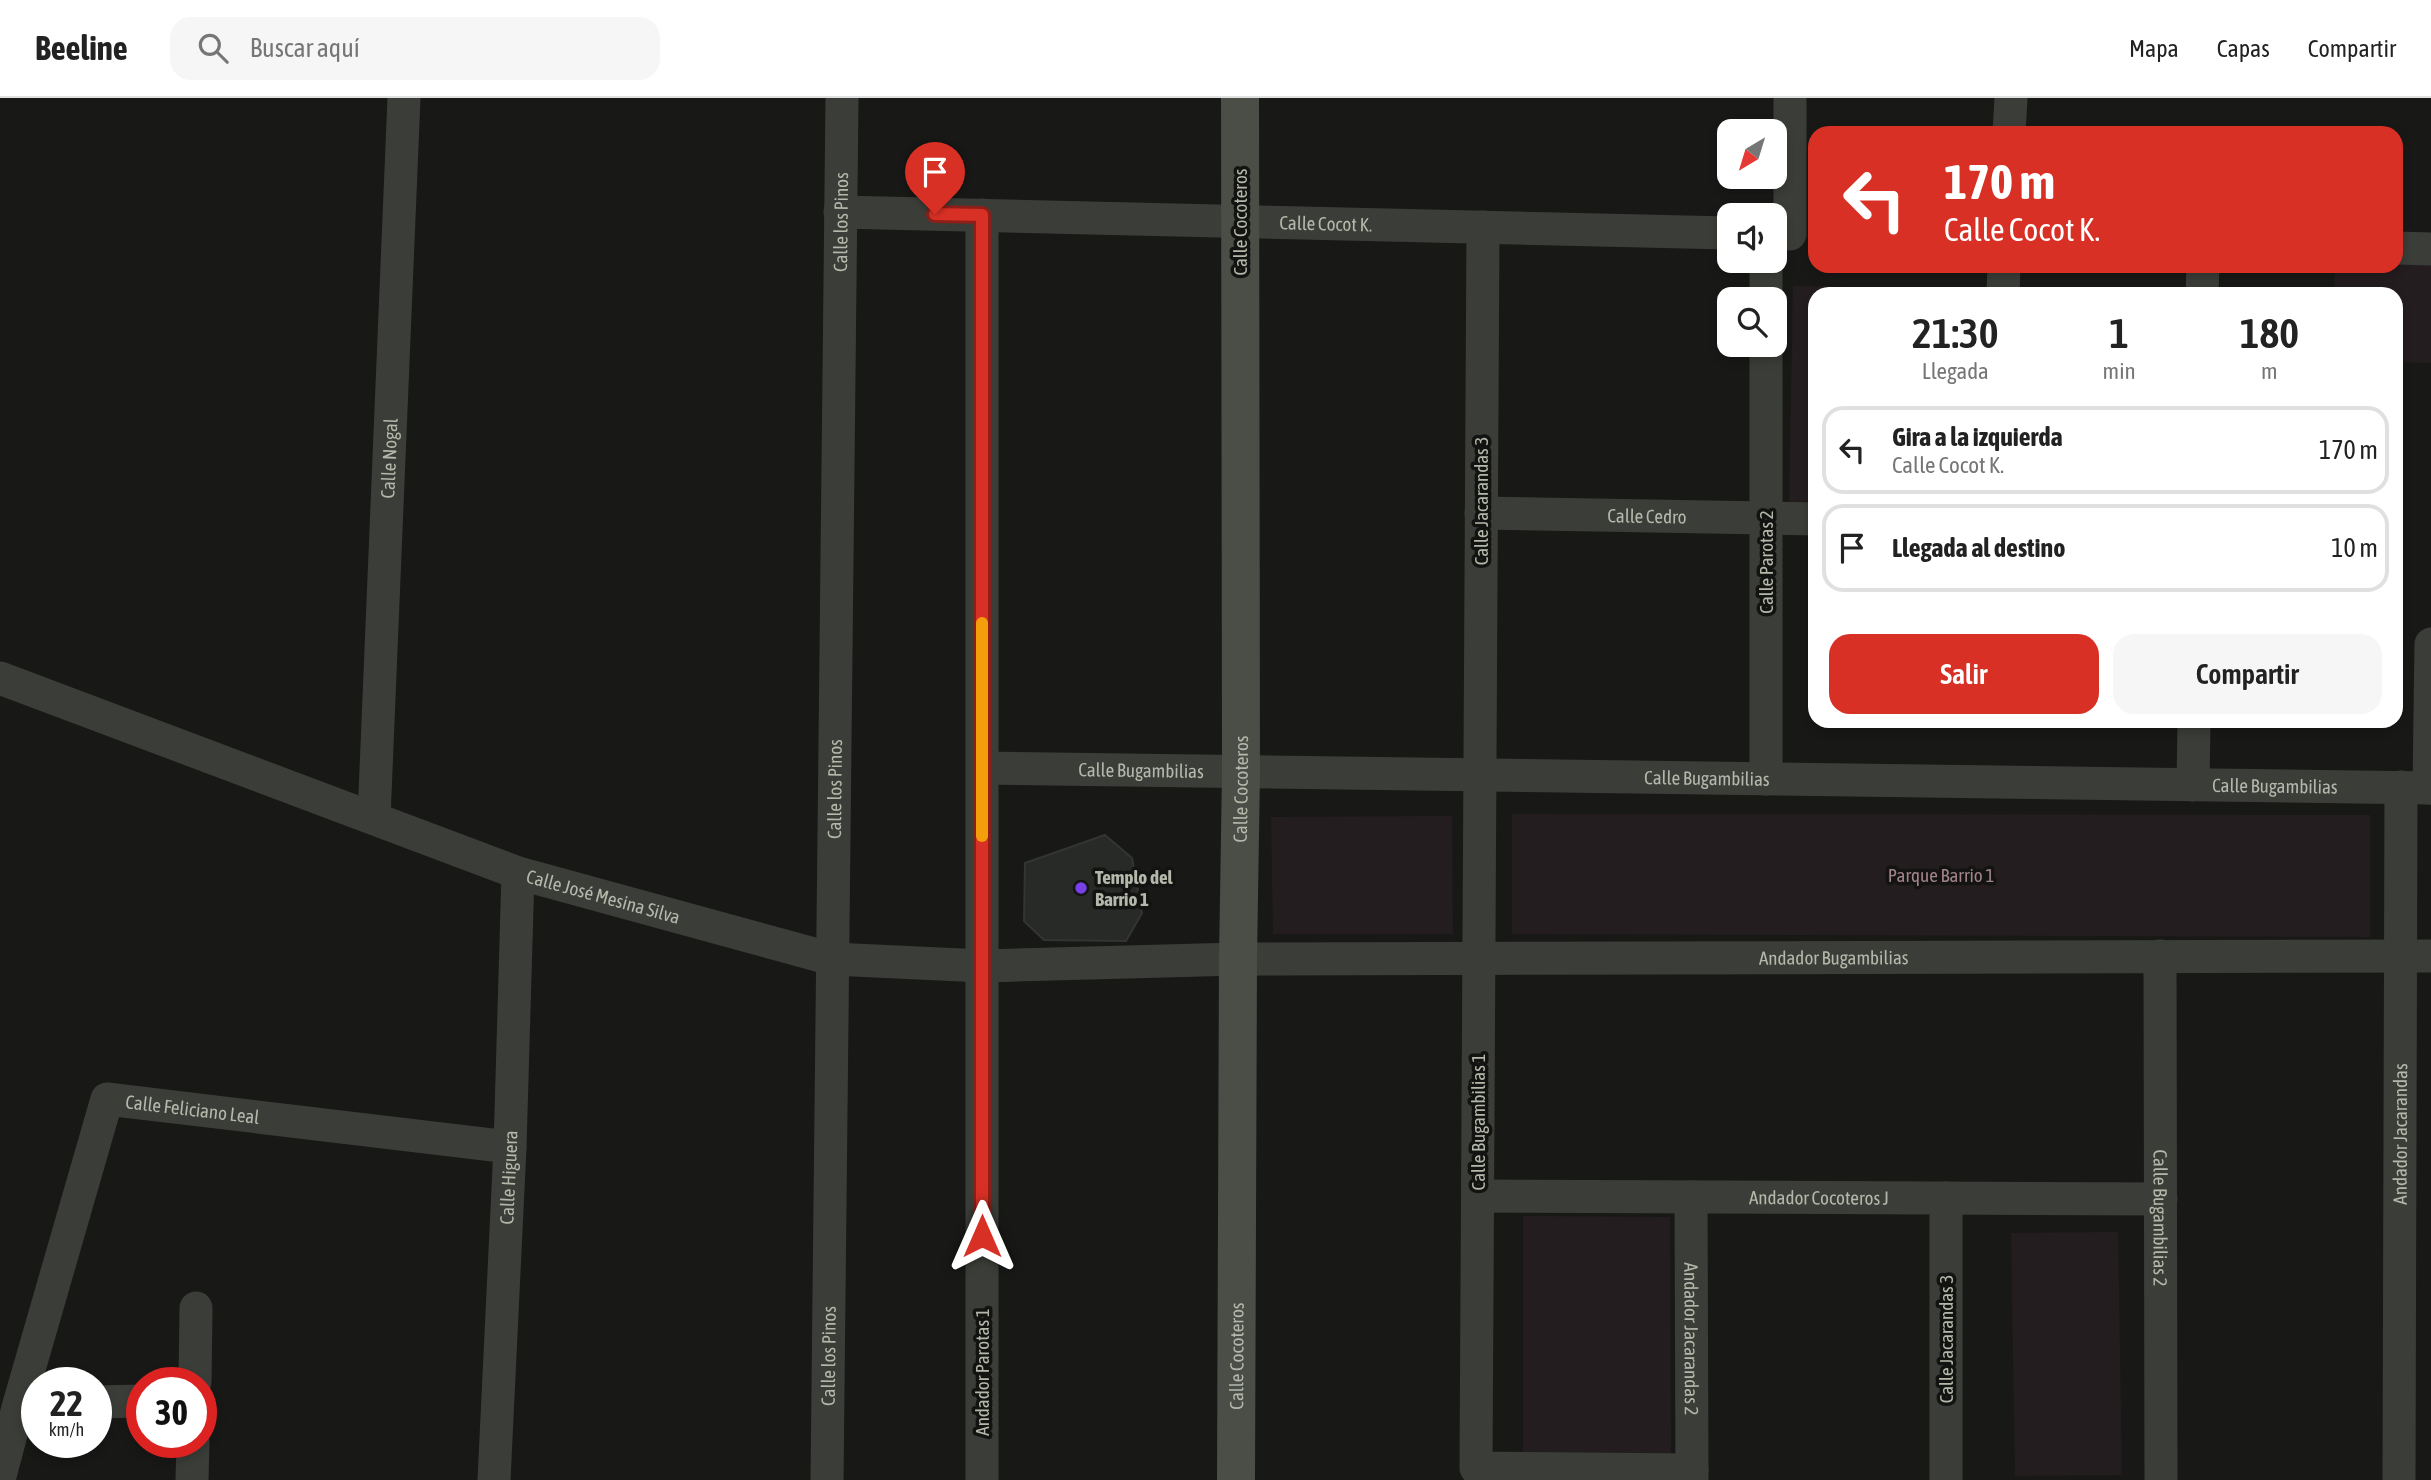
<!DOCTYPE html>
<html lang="es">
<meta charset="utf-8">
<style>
body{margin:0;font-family:"Asap Condensed",sans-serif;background:#f6f6f6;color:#222;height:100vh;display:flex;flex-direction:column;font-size:26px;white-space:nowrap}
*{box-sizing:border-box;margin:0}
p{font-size:23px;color:#767676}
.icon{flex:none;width:38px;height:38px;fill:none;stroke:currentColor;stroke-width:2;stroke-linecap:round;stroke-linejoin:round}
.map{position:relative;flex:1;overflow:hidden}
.drawer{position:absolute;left:1808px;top:189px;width:595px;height:441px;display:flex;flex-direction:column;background:#fff;border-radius:21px;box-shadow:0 4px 10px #0003}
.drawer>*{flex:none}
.hud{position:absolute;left:1808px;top:28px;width:595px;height:147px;border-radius:21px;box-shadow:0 4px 10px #0003;background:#d93025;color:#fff;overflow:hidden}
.needle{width:46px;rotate:218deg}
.buttons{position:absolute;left:1717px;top:21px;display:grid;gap:14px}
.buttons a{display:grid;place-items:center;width:70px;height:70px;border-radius:14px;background:#fff;box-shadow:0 4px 10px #0003;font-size:35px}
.speed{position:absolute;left:21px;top:1269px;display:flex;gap:14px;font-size:35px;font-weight:700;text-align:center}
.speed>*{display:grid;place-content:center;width:91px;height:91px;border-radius:50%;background:#fff;box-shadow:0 4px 10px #0003;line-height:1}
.speed small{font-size:18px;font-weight:400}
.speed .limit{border:10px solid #d22;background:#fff;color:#111}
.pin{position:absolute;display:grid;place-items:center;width:60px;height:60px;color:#fff;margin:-72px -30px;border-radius:50% 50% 50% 0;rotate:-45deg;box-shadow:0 0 7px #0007}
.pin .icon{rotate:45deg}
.me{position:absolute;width:77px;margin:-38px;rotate:0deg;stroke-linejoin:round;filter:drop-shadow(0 0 5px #0008)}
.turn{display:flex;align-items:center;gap:24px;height:147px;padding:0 21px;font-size:32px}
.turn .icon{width:91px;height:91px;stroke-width:2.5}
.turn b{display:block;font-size:49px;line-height:60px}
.eta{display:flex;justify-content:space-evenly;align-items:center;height:119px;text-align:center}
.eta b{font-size:42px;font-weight:600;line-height:49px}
.button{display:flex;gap:14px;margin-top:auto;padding:14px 21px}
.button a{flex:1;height:80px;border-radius:21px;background:#d93025;color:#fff;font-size:28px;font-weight:600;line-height:80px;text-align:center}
.button a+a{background:#f6f6f6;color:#222}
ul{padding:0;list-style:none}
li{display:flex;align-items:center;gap:21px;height:88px;margin:0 14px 10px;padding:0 7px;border:4px solid #e0e0e0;border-radius:21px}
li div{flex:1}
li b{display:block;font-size:26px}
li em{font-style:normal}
header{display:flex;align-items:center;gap:42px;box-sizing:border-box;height:98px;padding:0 35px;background:#fff;border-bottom:2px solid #e0e0e0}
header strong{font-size:33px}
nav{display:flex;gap:38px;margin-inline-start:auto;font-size:24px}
.search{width:490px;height:63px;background:#f6f6f6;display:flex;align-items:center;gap:18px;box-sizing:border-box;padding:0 24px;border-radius:21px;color:#767676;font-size:26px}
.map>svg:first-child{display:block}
</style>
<header>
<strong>Beeline</strong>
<div class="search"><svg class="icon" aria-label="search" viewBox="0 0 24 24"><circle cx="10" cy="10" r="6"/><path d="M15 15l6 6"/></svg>Buscar aquí</div>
<nav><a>Mapa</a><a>Capas</a><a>Compartir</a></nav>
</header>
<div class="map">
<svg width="2431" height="1382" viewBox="0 0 2431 1382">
<rect width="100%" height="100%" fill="#181917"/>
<g fill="#241d1f">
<polygon points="2396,166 2431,167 2431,265 2396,264 2396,196 2334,196 2335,168 2396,168"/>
<polygon points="1793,188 1992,192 1992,196 1815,196 1815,407 1789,406"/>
<polygon points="1512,716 2370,717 2370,839 1512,836"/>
<polygon points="1452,718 1453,836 1273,836 1271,719"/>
<polygon points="1523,1118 1670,1119 1671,1361 1523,1360"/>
<polygon points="2118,1134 2122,1377 2015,1378 2011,1135"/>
</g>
<polygon fill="#282a27" stroke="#323531" stroke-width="2" points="1105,737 1132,760 1142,815 1126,843 1044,842 1024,823 1025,765"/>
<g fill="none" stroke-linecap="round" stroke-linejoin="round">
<g stroke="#3b3e38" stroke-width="33">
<polyline points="2009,35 2011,0"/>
<path id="s1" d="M840,114L1729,135"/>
<polyline points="1483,129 1476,1370 1692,1372"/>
<polyline points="1790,136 1790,0"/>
<polyline points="2396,150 2431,151"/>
<polyline points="2003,196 2004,168"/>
<polyline points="2202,196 2203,168"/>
<polyline points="1766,201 1766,163"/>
<path id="s2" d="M1481,415L1815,421"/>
<path id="s3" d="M0,580L518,775L832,861L983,868L1238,861L2431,858"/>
<path id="s4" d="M983,670L2431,690"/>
<polyline points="1766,681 1766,247"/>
<polyline points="2193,687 2194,623"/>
<polyline points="2429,690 2431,546"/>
<path id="s5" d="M374,720L404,0"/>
<path id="s6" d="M2160,858L2161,1382"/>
<path id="s7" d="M1478,1098L2161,1101"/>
<path id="s8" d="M1691,1099L1692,1382"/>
<polyline points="1946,1100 1946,1382"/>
<polyline points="195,1284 196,1210"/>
<polyline points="96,1304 142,1303"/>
<path id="s9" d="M0,1378L19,1306L107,1001L510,1049"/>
<polyline points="192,1382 193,1344"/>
<path id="s10" d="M494,1382L510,1049L518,775"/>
<path id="s11" d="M827,1382L842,0"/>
<polyline points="982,1382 982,117"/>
<path id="s12" d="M2399,1382L2401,689"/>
</g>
<path stroke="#4b4e47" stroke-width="38" id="s13" d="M1236,1382L1238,861L1241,674L1240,0"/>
</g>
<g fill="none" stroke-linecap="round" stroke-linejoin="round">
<g stroke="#8d1f18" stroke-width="18">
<polyline id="route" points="935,116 982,117 982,1138"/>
</g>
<use href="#route" stroke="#d93025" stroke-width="12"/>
<polyline stroke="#f59e0b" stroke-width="12" points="982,525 982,738"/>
</g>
<circle fill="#7940e8" stroke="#131412" stroke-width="2.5" cx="1081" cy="790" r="7"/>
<g text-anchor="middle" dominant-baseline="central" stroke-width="7" stroke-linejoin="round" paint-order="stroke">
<g font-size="19" fill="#b3b8aa" stroke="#131412">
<text stroke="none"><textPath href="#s11" startOffset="1258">Calle los Pinos</textPath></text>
<text transform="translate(1240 124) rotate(-90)">Calle Cocoteros</text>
<text stroke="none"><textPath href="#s1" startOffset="486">Calle Cocot K.</textPath></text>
<text stroke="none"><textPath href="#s5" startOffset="360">Calle Nogal</textPath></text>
<text transform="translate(1481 403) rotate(-90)">Calle Jacarandas 3</text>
<text stroke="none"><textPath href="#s2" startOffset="166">Calle Cedro</textPath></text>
<text transform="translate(1766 464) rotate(-90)">Calle Parotas 2</text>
<text stroke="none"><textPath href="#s4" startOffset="158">Calle Bugambilias</textPath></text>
<text stroke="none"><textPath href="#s4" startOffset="724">Calle Bugambilias</textPath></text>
<text stroke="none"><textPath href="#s4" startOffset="1292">Calle Bugambilias</textPath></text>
<text stroke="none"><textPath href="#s11" startOffset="691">Calle los Pinos</textPath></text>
<text stroke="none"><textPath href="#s13" startOffset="691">Calle Cocoteros</textPath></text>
<text stroke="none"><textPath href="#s3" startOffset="642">Calle José Mesina Silva</textPath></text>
<text stroke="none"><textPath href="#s3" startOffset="1881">Andador Bugambilias</textPath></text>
<text stroke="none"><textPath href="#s9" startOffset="478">Calle Feliciano Leal</textPath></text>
<text transform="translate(1478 1024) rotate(-90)">Calle Bugambilias 1</text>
<text stroke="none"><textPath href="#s12" startOffset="346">Andador Jacarandas</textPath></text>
<text stroke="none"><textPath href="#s10" startOffset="303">Calle Higuera</textPath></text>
<text stroke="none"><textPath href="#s7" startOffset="341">Andador Cocoteros J</textPath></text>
<text stroke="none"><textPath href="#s6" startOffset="262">Calle Bugambilias 2</textPath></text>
<text stroke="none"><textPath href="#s8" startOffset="142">Andador Jacarandas 2</textPath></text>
<text transform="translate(1946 1241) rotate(-90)">Calle Jacarandas 3</text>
<text stroke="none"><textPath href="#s11" startOffset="124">Calle los Pinos</textPath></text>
<text stroke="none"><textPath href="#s13" startOffset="124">Calle Cocoteros</textPath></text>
<text transform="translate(982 1274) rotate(-90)">Andador Parotas 1</text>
</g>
<g font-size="19" fill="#a2828b" stroke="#131412">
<text x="1941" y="777">Parque Barrio 1</text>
</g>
<g font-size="19" font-weight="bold" fill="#b3b8aa" stroke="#131412" text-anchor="start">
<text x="1095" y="779">Templo del<tspan x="1095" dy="22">Barrio 1</tspan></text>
</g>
</g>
</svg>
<div class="buttons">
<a><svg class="needle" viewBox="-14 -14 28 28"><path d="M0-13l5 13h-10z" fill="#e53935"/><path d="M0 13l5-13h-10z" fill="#767676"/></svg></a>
<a><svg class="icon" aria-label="sound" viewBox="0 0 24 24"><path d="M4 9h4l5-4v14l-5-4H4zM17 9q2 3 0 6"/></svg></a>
<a><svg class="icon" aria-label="search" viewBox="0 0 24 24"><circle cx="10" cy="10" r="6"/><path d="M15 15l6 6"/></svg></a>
</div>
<div class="speed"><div>22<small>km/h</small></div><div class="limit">30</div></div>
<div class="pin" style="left:935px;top:116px;background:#d93025"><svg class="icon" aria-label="arrive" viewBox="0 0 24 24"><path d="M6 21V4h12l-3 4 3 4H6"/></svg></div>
<svg class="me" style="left:982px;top:1138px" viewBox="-20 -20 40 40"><path d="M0-17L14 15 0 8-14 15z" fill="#d93025" stroke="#fff" stroke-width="4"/></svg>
<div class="hud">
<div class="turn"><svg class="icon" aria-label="left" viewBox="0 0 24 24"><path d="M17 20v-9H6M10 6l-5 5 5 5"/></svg><div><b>170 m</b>Calle Cocot K.</div></div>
</div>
<section class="drawer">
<div class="eta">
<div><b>21:30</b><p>Llegada</p></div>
<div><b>1</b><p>min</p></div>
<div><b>180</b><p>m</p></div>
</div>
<ul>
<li><svg class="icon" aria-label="left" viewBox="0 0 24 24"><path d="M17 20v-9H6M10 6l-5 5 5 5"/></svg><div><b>Gira a la izquierda</b><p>Calle Cocot K.</p></div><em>170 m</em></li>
<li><svg class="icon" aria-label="arrive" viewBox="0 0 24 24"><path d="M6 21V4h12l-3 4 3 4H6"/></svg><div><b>Llegada al destino</b></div><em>10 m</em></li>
</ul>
<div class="button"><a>Salir</a><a>Compartir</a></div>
</section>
</div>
